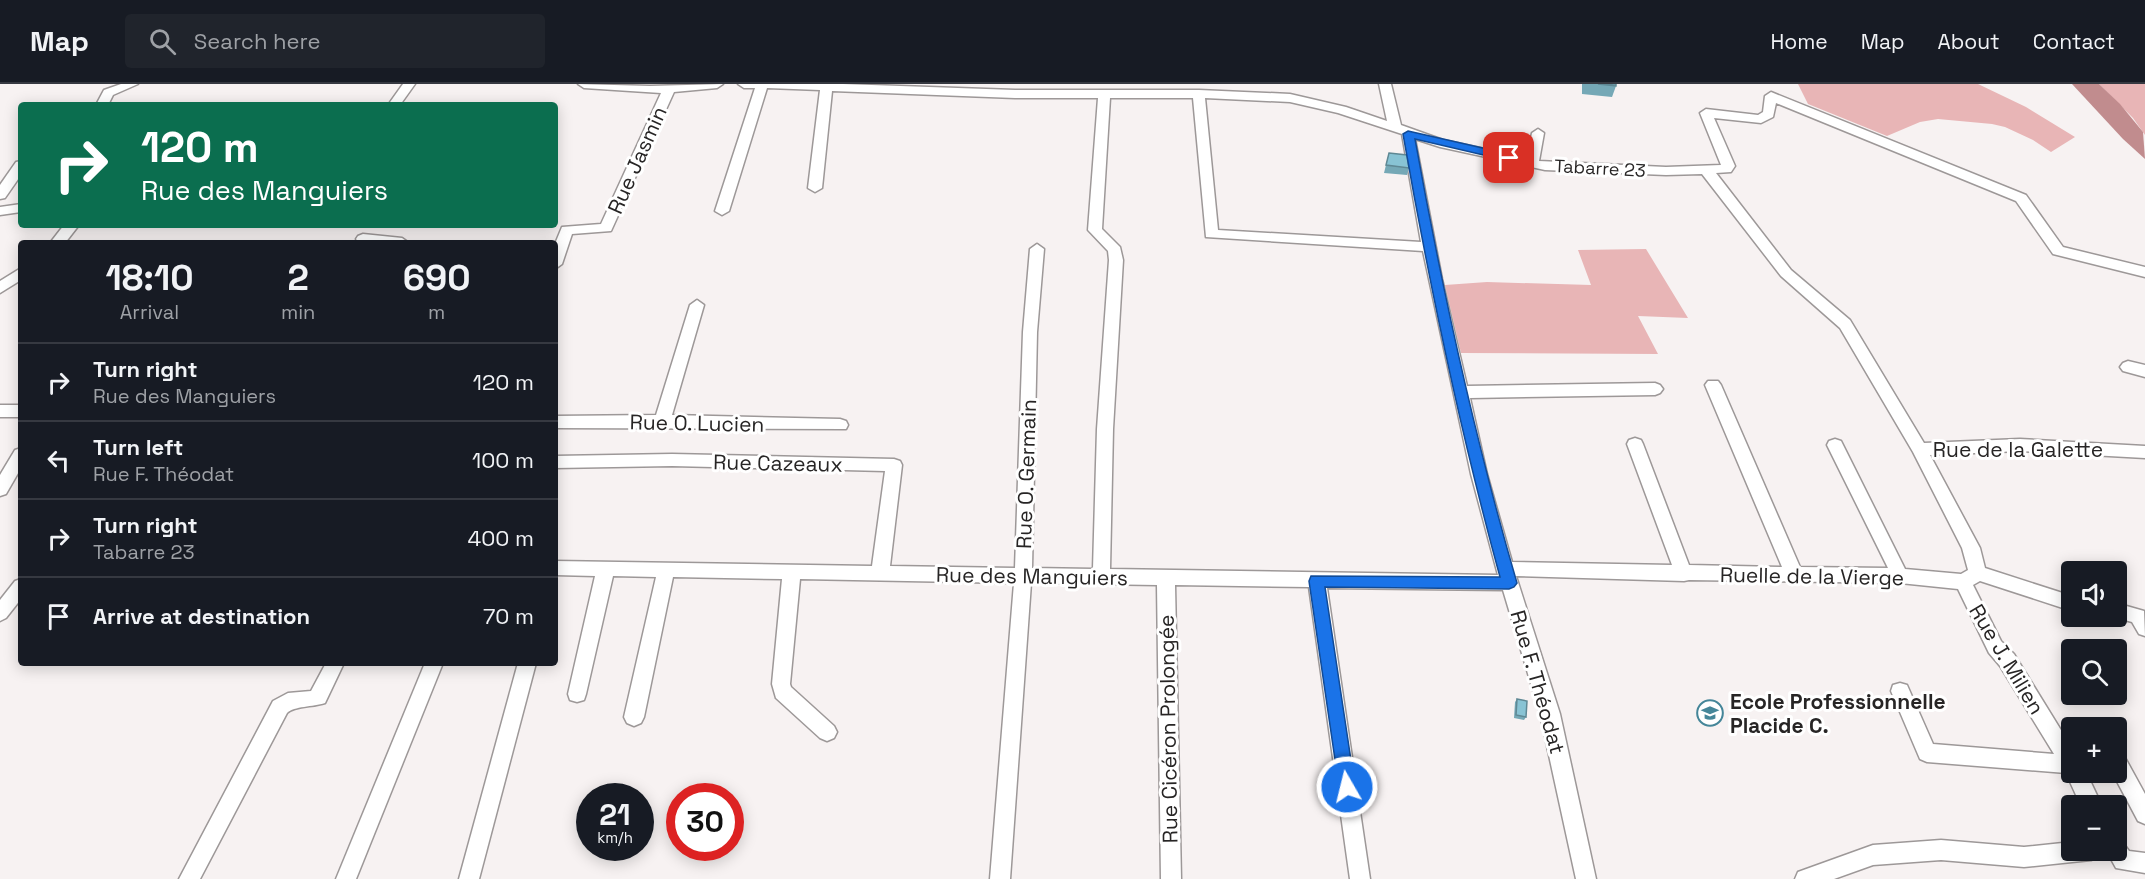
<!DOCTYPE html>
<meta charset="utf-8">
<style>
body{margin:0;font-family:"Space Grotesk",sans-serif;background:#20242c;color:#f1f3f6;height:100vh;display:flex;flex-direction:column;font-size:22px;white-space:nowrap}
*{box-sizing:border-box;margin:0}
p{font-size:20px;color:#9ea1a6}
.icon{flex:none;width:33px;height:33px;fill:none;stroke:currentColor;stroke-width:2;stroke-linecap:round;stroke-linejoin:round}
.map{position:relative;flex:1;overflow:hidden}
.details{position:absolute;left:18px;top:156px;width:540px;height:426px;display:flex;flex-direction:column;background:#171b24;border-radius:6px;box-shadow:0 3px 15px #0003}
.details>*{flex:none}
.guide{position:absolute;left:18px;top:18px;width:540px;height:126px;border-radius:6px;box-shadow:0 3px 15px #0003;background:#0b6e4f;color:#fff;overflow:hidden}
.tools{position:absolute;left:2061px;top:477px;display:grid;gap:12px}
.tools a{display:grid;place-items:center;width:66px;height:66px;border-radius:6px;background:#171b24;box-shadow:0 3px 15px #0003;font-size:30px}
.speed{position:absolute;left:576px;top:699px;display:flex;gap:12px;font-size:30px;font-weight:700;text-align:center}
.speed>*{display:grid;place-content:center;width:78px;height:78px;border-radius:50%;background:#171b24;box-shadow:0 3px 15px #0003;line-height:1}
.speed small{font-size:15px;font-weight:400}
.speed .limit{border:9px solid #d22;background:#fff;color:#111}
.pin{position:absolute;display:grid;place-items:center;width:51px;height:51px;color:#fff;margin:-26px;border-radius:12px;box-shadow:0 3px 9px #0006}
.me{position:absolute;width:66px;margin:-33px;rotate:352deg;stroke-linejoin:round;filter:drop-shadow(0 0 4px #0008)}
.turn{display:flex;align-items:center;gap:21px;height:126px;padding:0 24px;font-size:27px}
.turn .icon{width:78px;height:78px;stroke-width:2.5}
.turn b{display:block;font-size:42px;line-height:51px}
.eta{display:flex;justify-content:space-evenly;align-items:center;height:102px;text-align:center}
.eta b{font-size:36px;font-weight:700;line-height:42px}
ul{padding:0;list-style:none}
li{display:flex;align-items:center;gap:18px;height:78px;padding:0 24px;border-top:2px solid #363941}
li div{flex:1}
li b{display:block;font-size:22px}
li em{font-style:normal}
header{display:flex;align-items:center;gap:36px;box-sizing:border-box;height:84px;padding:0 30px;background:#171b24;border-bottom:2px solid #363941}
header strong{font-size:28px}
nav{display:flex;gap:33px;margin-inline-start:auto;font-size:21px}
.search{width:420px;height:54px;background:#20242c;display:flex;align-items:center;gap:15px;box-sizing:border-box;padding:0 21px;border-radius:6px;color:#9ea1a6;font-size:22px}
.map>svg:first-child{display:block}
</style>
<header>
<strong>Map</strong>
<div class="search"><svg class="icon" aria-label="search" viewBox="0 0 24 24"><circle cx="10" cy="10" r="6"/><path d="M15 15l6 6"/></svg>Search here</div>
<nav><a>Home</a><a>Map</a><a>About</a><a>Contact</a></nav>
</header>
<div class="map">
<svg width="2145" height="795" viewBox="0 0 2145 795">
<rect width="100%" height="100%" fill="#f7f2f2"/>
<g fill="#e8b5b6">
<polygon points="1798,0 1978,0 2026,23 2075,53 2051,68 2033,56 2005,43 1992,40 1938,35 1920,38 1887,52 1808,20"/>
<polygon points="2099,0 2145,0 2145,51 2133,34"/>
<polygon points="1646,165 1688,234 1638,232 1658,270 1461,269 1445,201 1487,198 1591,201 1578,166"/>
</g>
<polygon fill="#c18c8e" points="2072,0 2099,0 2120,20 2143,48 2145,75 2123,55"/>
<g fill="none" stroke-linecap="round" stroke-linejoin="round">
<g stroke="#9d9898" stroke-width="3">
<g id="minor">
<polygon points="121,0 138,0 113,11 108,21 96,21 104,6"/>
<polygon points="403,0 415,0 400,21 388,21"/>
<polygon points="578,0 650,2 723,0 717,4 674,8 611,147 572,150 562,180 555,185 555,160 562,143 601,140 661,9 584,4"/>
<path d="M738,0H843L1015,6H1199L1290,10L1346,23L1387,37L1379,0H1391L1401,41L1443,56L1527,74L1532,49L1538,45L1544,49L1539,77L1666,83L1721,81L1700,29L1706,25L1758,31L1763,28L1765,12L1771,8L2026,111L2063,163L2145,183V193L2053,170L2016,117L1776,19L1773,33L1761,39L1714,34L1735,82L1731,88L1716,89L1791,186L1850,236L1924,359L2020,355L2145,362V374L2020,367L1930,371L1980,464L1985,484L2072,512V527L1980,497L1973,501L2001,557L2014,570L2072,664V688H2086L2102,722H2081L2066,689L1927,678L1920,675L1891,607L1893,601L1900,599L1907,601L1933,660L2054,670L2000,582L1989,569L1958,505L1900,499L1689,496L1684,497L1516,492L1560,630L1596,795H1576L1540,630L1503,506L1327,504L1370,795H1350L1309,503L1175,501L1181,795H1161L1157,501L1031,499L1010,795H990L1014,499L800,495L790,600L791,603L834,642L837,648L834,654L827,657L820,654L776,614L772,600L782,495L673,493L644,633L641,639L634,642L627,639L624,633L656,493L613,492L586,610L584,616L577,618L570,616L568,610L595,492L555,491V477L872,482L885,387L672,382L555,384V372L672,370L894,375L900,377L902,381L890,482L1015,484L1023,248L1030,165L1037,160L1044,165L1037,248L1032,484L1093,485L1097,345L1109,176L1108,167L1088,146L1098,14H1015L832,7L822,104L815,108L808,104L820,6L767,4L729,127L722,131L715,127L755,4H744ZM1110,14H1193L1206,153L1423,167L1471,390L1498,491L1110,485L1113,345L1123,176L1120,163L1102,145ZM1205,14L1290,18L1338,29L1402,50L1421,158L1218,146ZM1415,55L1440,63L1545,86L1666,91L1702,90L1781,192L1840,244L1913,368L1962,464L1968,486L1961,490L1905,485L1841,357L1835,355L1829,357L1827,361L1888,484L1800,483L1721,301L1718,297H1708L1705,301L1782,483L1689,481L1643,360L1641,356L1635,354L1629,356L1627,360L1672,481L1512,478L1487,390L1470,314L1655,311L1660,309L1663,305L1660,301L1655,299L1467,302L1442,195Z"/>
<polygon points="21,77 21,91 5,114 0,115 0,101 16,78"/>
<polygon points="21,120 21,128 0,131 0,123"/>
<polygon points="64,141 79,141 65,159 50,159"/>
<polygon points="363,150 402,154 409,159 358,158 356,155 358,152"/>
<polygon points="21,184 21,196 0,209 0,197"/>
<polygon points="697,216 704,221 672,331 840,335 846,337 848,341 846,345 555,344 555,332 656,331 690,221"/>
<polygon points="2128,277 2145,281 2145,293 2123,287 2120,283 2123,279"/>
<rect x="0" y="321" width="21" height="12"/>
<polygon points="21,364 21,384 6,410 0,412 0,391 15,366"/>
<polygon points="21,495 21,515 6,534 0,537 0,516 15,497"/>
<polygon points="2116,519 2144,527 2145,552 2139,550 2132,538 2110,532 2116,532"/>
<path d="M326,579H344L325,619C313,623 294,622 287,629L200,795H179L273,617L288,609L311,607Z"/>
<polygon points="425,579 443,579 356,795 336,795"/>
<polygon points="518,579 536,579 479,795 459,795"/>
<polygon points="2116,667 2123,670 2145,710 2145,740 2138,737 2112,688 2116,688"/>
<polygon points="1941,756 2024,763 2072,758 2072,766 2101,766 2098,773 2091,776 2024,783 1941,776 1873,781 1834,795 1795,795 1798,788 1873,761"/>
<polygon points="2116,756 2123,759 2129,767 2145,769 2145,789 2116,784 2106,766 2116,766"/>
</g>
</g>
<use href="#minor" fill="#fff" fill-rule="evenodd"/>
</g>
<g fill="#75a8b6">
<polygon points="1582,0 1616,0 1616,2 1612,13 1582,10"/>
<polygon points="1389,69 1409,84 1407,91 1384,89"/>
<polygon points="1517,615 1526,633 1524,636 1514,634 1515,618"/>
</g>
<g fill="#88c3d4" stroke="#5f8894" stroke-width="1.5">
<polygon points="1598,0 1616,0 1616,2"/>
<polygon points="1389,69 1407,71 1409,84 1386,81"/>
<polygon points="1517,615 1527,617 1526,633 1516,631"/>
</g>
<path fill="#1a73e8" stroke="#114b97" stroke-width="1.5" d="M1408,47L1509,70L1514,74L1509,77L1415,55C1442,205 1474,352 1517,499L1514,503L1509,505L1325,503L1355,703L1353,709L1347,711L1341,709L1339,703L1309,497L1311,492L1500,493C1460,347 1429,199 1403,50Z"/>
<defs>
<g id="school-ring" transform="scale(1.35)"><circle r="9.5" fill="#fff" stroke="#458699" stroke-width="1.5"/><path d="M0-5L7-2L0 1L-7-2ZM-4 1L0 2.5L4 1V4Q0 6-4 4Z" fill="#458699"/></g>
</defs>
<g fill-rule="evenodd">
<use href="#school-ring" x="1710" y="629"/>
</g>
<g text-anchor="middle" dominant-baseline="central" stroke-width="6" stroke-linejoin="round" paint-order="stroke">
<g font-size="18" fill="#272525" stroke="#fff">
<text transform="translate(1600 84) rotate(3)">Tabarre 23</text>
</g>
<g font-size="21" fill="#272525" stroke="#fff">
<text transform="translate(637 76) rotate(-66)">Rue Jasmin</text>
<text transform="translate(697 339) rotate(1)">Rue O. Lucien</text>
<text x="2018" y="365">Rue de la Galette</text>
<text transform="translate(778 379) rotate(1)">Rue Cazeaux</text>
<text transform="translate(1026 390) rotate(-88)">Rue O. Germain</text>
<text transform="translate(1032 492) rotate(1)">Rue des Manguiers</text>
<text transform="translate(1812 492) rotate(1)">Ruelle de la Vierge</text>
<text transform="translate(2007 575) rotate(59)">Rue J. Milien</text>
<text transform="translate(1538 598) rotate(74)">Rue F. Théodat</text>
<text transform="translate(1168 645) rotate(-91)">Rue Cicéron Prolongée</text>
</g>
<g font-size="21" font-weight="bold" fill="#272525" stroke="#fff" text-anchor="start">
<text x="1730" y="617">Ecole Professionnelle<tspan x="1730" dy="24">Placide C.</tspan></text>
</g>
</g>
</svg>
<div class="tools">
<a><svg class="icon" aria-label="sound" viewBox="0 0 24 24"><path d="M4 9h4l5-4v14l-5-4H4zM17 9q2 3 0 6"/></svg></a>
<a><svg class="icon" aria-label="search" viewBox="0 0 24 24"><circle cx="10" cy="10" r="6"/><path d="M15 15l6 6"/></svg></a>
<a>+</a>
<a>−</a>
</div>
<div class="speed"><div>21<small>km/h</small></div><div class="limit">30</div></div>
<div class="pin" style="left:1509px;top:74px;background:#d93025"><svg class="icon" aria-label="arrive" viewBox="0 0 24 24"><path d="M6 21V4h12l-3 4 3 4H6"/></svg></div>
<svg class="me" style="left:1347px;top:703px" viewBox="-20 -20 40 40"><circle r="17" fill="#1a73e8" stroke="#fff" stroke-width="3"/><path d="M0-11L8 9 0 5-8 9z" fill="#fff"/></svg>
<div class="guide">
<div class="turn"><svg class="icon" aria-label="right" viewBox="0 0 24 24"><path d="M7 20v-9h11M14 6l5 5-5 5"/></svg><div><b>120 m</b>Rue des Manguiers</div></div>
</div>
<section class="details">
<div class="eta">
<div><b>18:10</b><p>Arrival</p></div>
<div><b>2</b><p>min</p></div>
<div><b>690</b><p>m</p></div>
</div>
<ul>
<li><svg class="icon" aria-label="right" viewBox="0 0 24 24"><path d="M7 20v-9h11M14 6l5 5-5 5"/></svg><div><b>Turn right</b><p>Rue des Manguiers</p></div><em>120 m</em></li>
<li><svg class="icon" aria-label="left" viewBox="0 0 24 24"><path d="M17 20v-9H6M10 6l-5 5 5 5"/></svg><div><b>Turn left</b><p>Rue F. Théodat</p></div><em>100 m</em></li>
<li><svg class="icon" aria-label="right" viewBox="0 0 24 24"><path d="M7 20v-9h11M14 6l5 5-5 5"/></svg><div><b>Turn right</b><p>Tabarre 23</p></div><em>400 m</em></li>
<li><svg class="icon" aria-label="arrive" viewBox="0 0 24 24"><path d="M6 21V4h12l-3 4 3 4H6"/></svg><div><b>Arrive at destination</b></div><em>70 m</em></li>
</ul>
</section>
</div>
